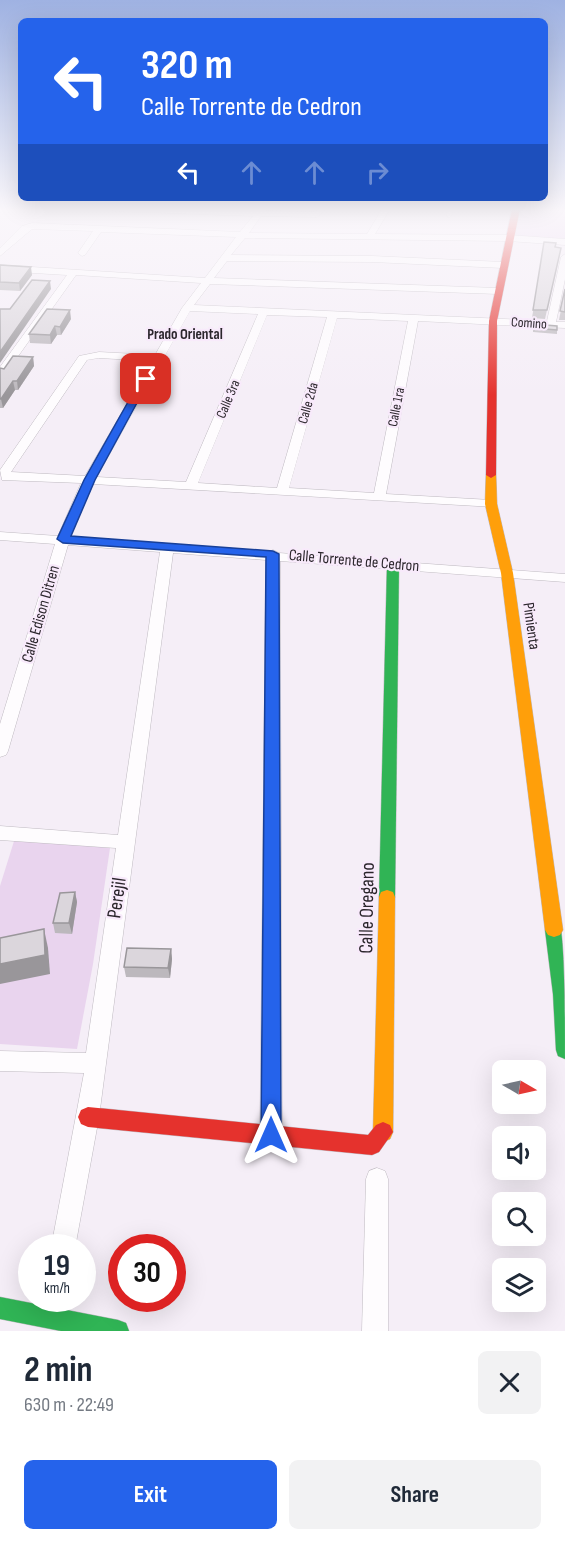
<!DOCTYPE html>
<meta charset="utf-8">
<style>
body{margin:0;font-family:"Sofia Sans Condensed",sans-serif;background:#f2f2f3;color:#1f2937;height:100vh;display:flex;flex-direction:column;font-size:22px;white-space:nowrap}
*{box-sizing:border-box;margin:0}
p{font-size:20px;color:#747a83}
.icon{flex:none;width:33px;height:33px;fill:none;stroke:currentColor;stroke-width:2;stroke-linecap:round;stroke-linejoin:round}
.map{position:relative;height:1331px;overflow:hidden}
.sheet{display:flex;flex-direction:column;background:#fff;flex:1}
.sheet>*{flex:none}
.guide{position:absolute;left:18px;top:18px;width:530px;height:183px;border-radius:9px;box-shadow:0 6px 24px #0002;background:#2563eb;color:#fff;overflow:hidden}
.needle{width:39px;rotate:99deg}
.fabs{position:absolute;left:492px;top:1060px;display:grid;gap:12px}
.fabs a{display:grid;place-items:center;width:54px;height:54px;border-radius:9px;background:#fff;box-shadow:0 6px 24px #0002;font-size:30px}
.speed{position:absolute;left:18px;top:1234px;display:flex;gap:12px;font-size:30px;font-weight:700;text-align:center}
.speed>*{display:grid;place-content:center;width:78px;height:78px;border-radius:50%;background:#fff;box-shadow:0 6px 24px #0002;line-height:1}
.speed small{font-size:15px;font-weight:400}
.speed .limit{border:9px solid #d22;background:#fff;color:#111}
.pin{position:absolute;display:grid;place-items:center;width:51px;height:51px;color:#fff;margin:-26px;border-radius:12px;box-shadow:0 3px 9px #0006}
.me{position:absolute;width:66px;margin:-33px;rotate:0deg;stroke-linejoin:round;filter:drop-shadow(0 0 4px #0008)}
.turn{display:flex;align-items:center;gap:21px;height:126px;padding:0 24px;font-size:27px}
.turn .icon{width:78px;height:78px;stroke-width:2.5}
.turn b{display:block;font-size:42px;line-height:51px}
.lanes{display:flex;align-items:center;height:57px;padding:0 24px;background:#0003;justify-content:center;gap:30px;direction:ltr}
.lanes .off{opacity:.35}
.round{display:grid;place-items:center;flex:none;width:63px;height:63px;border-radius:9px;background:#f2f2f3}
.head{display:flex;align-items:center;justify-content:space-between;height:102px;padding:0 24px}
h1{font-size:36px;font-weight:700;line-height:45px}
.action{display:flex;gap:12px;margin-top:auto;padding:12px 24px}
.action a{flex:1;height:69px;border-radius:9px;background:#2563eb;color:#fff;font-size:24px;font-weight:700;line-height:69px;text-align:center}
.action a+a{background:#f2f2f3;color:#1f2937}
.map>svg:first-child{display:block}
</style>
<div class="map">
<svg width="565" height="1331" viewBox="0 0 565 1331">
<rect width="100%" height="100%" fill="#f5eef7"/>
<g fill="#e9d4ee">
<polygon points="520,209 565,209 565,240 515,236"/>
<polygon points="15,838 110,848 93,964 77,1049 0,1044 0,886"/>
</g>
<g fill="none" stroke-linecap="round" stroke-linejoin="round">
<g stroke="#bfbac1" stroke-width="5">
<polyline id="lane" points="449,215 451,209"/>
</g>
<g stroke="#bfbac1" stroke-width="1">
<g id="street">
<path d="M111,209H266L265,211L315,212L318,209H326L317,217L261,216L249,233L367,234L382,209H390L375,234L508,235L565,239V245L508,241L245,238L231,255L372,256L503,262L507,265L503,268L372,262L227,261L214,278L498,288L503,291L498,294L210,284L194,305L547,321L561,257L565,254V279L556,322H565V328L418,321L386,494L491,500L497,504L495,507L93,484L70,537L268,552L273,550L279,553L565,574V582L280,561L282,1135L279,1143L271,1146L263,1143L260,1135L266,560L173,553L99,1117L75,1248H51L84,1073L0,1071V1051L86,1053L116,848L0,840V826L118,835L160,552L68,545L8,751L6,755L0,757V724L55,544L0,540V532L58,536L81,483L2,480L0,470L79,356L99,352L155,355L182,308L201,283L76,275L4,376L0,377V367L67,275L0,271V265L205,278L236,237L101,232L85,255L82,256L78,253L93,231L32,229L0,256V248L22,226L32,223L240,232L253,216L115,211ZM190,311L258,314L186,482L97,477ZM267,315L327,317L277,488L198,483ZM337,318L408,321L374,493L289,488ZM99,358L152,361L85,476L11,472L87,360Z"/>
<polygon points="377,1168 385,1171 388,1179 388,1331 362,1331 366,1179 369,1171"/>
</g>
</g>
<g stroke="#bfbac1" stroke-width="1">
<g id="fast">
<polygon points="393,561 399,565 395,897 393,902 387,904 381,902 379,897 387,565"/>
<path d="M554,923L560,925C565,946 565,1030 565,1059L558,1056L556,1050L553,994L545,930L548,925Z"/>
<polygon points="0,1297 118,1320 126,1323 129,1331 61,1331 0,1319"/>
</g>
</g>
<g stroke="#bfbac1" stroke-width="1">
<g id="slow">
<polygon points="491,472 496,475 497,504 513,573 563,930 560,935 554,937 548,935 545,930 501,573 485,504 486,475"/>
<polygon points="387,890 393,892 395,897 393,1132 390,1139 383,1142 376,1139 373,1132 379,897 381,892"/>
</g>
</g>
<g stroke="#bfbac1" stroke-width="1">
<g id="jam">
<polygon points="512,209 520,209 497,321 496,475 491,478 486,475 489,321"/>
<polygon points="88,1107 368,1135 376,1125 383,1122 390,1125 393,1132 379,1152 372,1155 88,1127 81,1124 78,1117 81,1110"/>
</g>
</g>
<use href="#lane" stroke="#fefcfe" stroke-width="4.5"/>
<use href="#street" fill="#fefcfe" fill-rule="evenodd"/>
<use href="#fast" fill="#30b455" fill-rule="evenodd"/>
<use href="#slow" fill="#ff9f0a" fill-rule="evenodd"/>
<use href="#jam" fill="#e5322d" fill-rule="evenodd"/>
</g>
<g fill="#bcb8bd">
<polygon points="544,242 555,247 559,256 545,319 532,318"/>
<polygon points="0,265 32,275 20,291 0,290"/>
<polygon points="565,289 565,320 559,320"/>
<polygon points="71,319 61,335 57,335 51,344 30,343 29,334"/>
<polygon points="533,324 557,330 557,334 533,332"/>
<polygon points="33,357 34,366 18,390 15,390 3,408 0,408 0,368 4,369"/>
<polygon points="75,892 77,902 72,934 55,933 53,923"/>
<polygon points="171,949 172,959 170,978 126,977 124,967"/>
</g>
<g fill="#99969a">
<polygon points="31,267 32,275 20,291 19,283"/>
<polygon points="50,281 51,289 0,363 0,352"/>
<polygon points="70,310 71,319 61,335 60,327"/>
<polygon points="55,326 57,335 51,344 50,335"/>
<polygon points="33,357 34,366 18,390 17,381"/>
<polygon points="13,381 15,390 3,408 1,399"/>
<polygon points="75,892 77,902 72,934 69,923"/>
<polygon points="44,929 48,948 50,974 0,984 0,964"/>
<polygon points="171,949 172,959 170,978 168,968"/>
</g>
<g fill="#dbd6dc" stroke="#99969a" stroke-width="1.5">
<polygon points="544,242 556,243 555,247 561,248 547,310 533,310"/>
<polygon points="0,265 31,267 19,283 0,282"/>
<polygon points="32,280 50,281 0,352 0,309 10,309"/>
<polygon points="565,289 565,312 560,311"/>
<polygon points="47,309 70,310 60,327 55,326 50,335 29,334"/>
<polygon points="533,324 557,326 557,330 533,328"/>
<polygon points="13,356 33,357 17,381 13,381 1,399 0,399 0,368 4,369"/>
<polygon points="75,892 69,923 53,923 60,893"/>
<polygon points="44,929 45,955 0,964 0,938"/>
<polygon points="127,948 171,949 168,968 124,967"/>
</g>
<linearGradient id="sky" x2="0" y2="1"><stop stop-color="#9fb2e2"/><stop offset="0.53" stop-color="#faf7fb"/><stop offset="1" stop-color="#faf7fb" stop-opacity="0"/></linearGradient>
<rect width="565" height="395" fill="url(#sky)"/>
<polygon fill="#2563eb" stroke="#184099" stroke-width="1.5" points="146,376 150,379 95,480 71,536 273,551 279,554 281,1135 278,1142 271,1145 264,1142 261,1135 266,557 63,543 57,539 84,480 141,379"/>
<g text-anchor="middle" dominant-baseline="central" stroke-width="4.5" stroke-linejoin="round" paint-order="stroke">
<g font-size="14" fill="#2b262c" stroke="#f8eafb">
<text transform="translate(529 323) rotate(4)">Comino</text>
<text transform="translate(228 399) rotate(-67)">Calle 3ra</text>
<text transform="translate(308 403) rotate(-74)">Calle 2da</text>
<text transform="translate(396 407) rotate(-79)">Calle 1ra</text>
</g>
<g font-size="15" font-weight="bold" fill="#2b262c" stroke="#f8eafb">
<text x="185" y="334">Prado Oriental</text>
</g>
<g font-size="16" fill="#2b262c" stroke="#f8eafb">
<text transform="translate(354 561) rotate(5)">Calle Torrente de Cedron</text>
<text transform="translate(41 614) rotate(-74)">Calle Edison Ditren</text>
<text transform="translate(531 626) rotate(82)">Pimienta</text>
</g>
<g font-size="20" fill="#2b262c" stroke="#f8eafb">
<text transform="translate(117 898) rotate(-82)">Perejil</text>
<text transform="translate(367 908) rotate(-89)">Calle Oregano</text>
</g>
</g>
</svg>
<div class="fabs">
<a><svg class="needle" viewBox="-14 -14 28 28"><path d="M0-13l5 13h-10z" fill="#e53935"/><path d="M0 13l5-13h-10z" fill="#747a83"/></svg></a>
<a><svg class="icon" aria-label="sound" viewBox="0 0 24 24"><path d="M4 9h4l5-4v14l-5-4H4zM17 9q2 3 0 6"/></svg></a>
<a><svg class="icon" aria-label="search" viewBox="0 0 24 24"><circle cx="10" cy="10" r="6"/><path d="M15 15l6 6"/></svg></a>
<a><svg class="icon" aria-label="layers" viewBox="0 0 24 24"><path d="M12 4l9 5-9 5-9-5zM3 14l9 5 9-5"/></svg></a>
</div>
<div class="speed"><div>19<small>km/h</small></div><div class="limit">30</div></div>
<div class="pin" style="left:146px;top:379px;background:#d93025"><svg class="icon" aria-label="arrive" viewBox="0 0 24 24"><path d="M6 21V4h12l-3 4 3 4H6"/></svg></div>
<svg class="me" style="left:271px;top:1135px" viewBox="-20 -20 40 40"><path d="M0-17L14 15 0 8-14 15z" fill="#2563eb" stroke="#fff" stroke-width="4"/></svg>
<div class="guide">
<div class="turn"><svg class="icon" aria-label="left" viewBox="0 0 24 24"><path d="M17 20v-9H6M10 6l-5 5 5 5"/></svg><div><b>320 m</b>Calle Torrente de Cedron</div></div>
<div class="lanes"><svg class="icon" aria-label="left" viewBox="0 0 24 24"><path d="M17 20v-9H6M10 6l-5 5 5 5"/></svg><svg class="icon off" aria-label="ahead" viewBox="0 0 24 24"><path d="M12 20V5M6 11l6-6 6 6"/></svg><svg class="icon off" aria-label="ahead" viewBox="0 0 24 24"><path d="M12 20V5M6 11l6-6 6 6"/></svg><svg class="icon off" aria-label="right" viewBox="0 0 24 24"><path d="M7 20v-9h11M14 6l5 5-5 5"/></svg></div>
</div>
</div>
<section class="sheet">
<div class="head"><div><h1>2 min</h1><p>630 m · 22:49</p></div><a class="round"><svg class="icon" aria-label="close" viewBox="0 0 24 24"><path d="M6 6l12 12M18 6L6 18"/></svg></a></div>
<div class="action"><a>Exit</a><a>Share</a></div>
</section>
